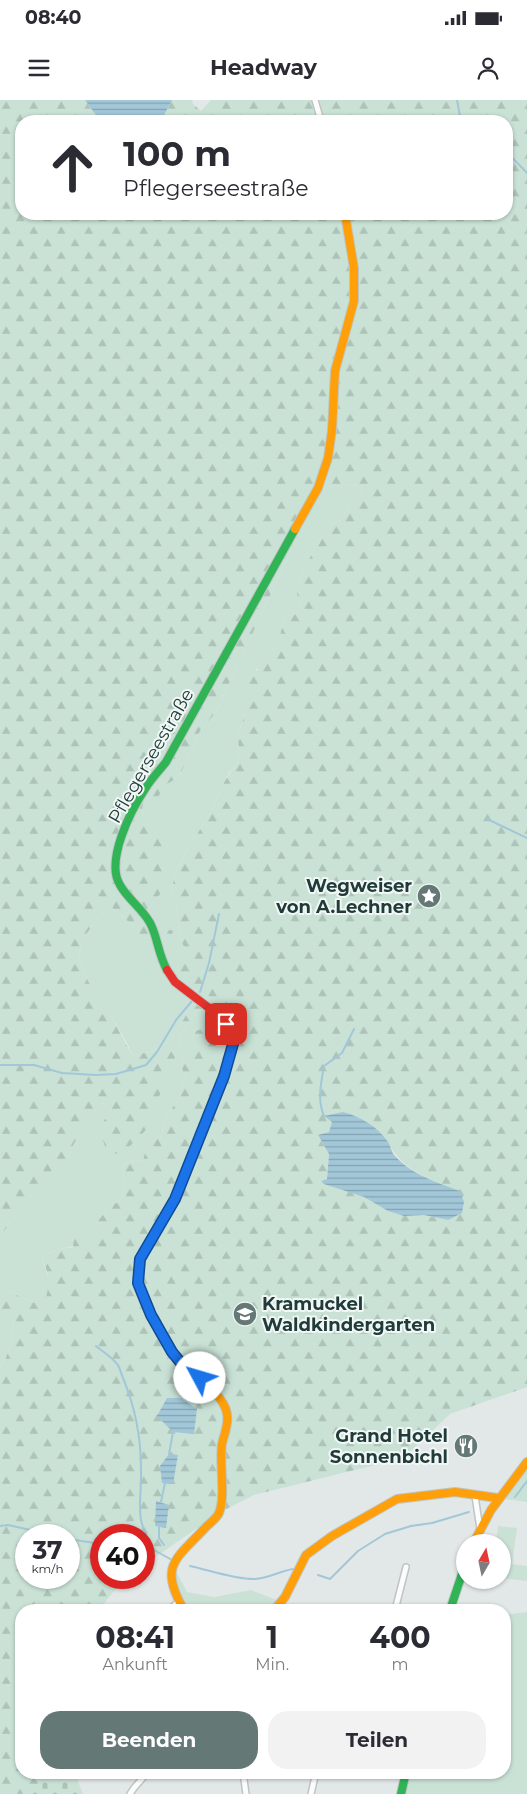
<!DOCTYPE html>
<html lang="de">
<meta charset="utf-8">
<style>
body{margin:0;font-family:Montserrat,sans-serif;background:#f2f2f3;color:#2b2b33;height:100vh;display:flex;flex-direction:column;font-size:19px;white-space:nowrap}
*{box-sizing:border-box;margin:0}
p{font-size:16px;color:#7c7c81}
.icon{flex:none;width:28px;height:28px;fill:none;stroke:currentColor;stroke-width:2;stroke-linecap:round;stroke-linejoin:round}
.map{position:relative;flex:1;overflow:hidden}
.sheet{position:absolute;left:15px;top:1504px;width:496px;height:175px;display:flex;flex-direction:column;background:#fff;border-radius:20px;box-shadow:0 1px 4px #0004}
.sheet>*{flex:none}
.guide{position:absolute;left:15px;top:15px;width:498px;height:105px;border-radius:20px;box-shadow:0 1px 4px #0004;background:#fff;color:#2b2b33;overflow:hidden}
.needle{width:32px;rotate:9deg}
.fabs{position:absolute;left:456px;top:1434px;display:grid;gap:10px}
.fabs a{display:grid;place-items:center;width:55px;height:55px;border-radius:50%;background:#fff;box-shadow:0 1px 4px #0004;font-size:25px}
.speed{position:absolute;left:15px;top:1424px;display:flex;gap:10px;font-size:25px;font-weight:700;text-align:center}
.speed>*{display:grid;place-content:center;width:65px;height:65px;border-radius:50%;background:#fff;box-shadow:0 1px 4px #0004;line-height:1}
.speed small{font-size:12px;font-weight:400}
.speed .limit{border:8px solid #d22;background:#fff;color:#111}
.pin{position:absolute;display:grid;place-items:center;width:42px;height:42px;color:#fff;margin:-21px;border-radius:10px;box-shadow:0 2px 8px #0006}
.me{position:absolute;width:55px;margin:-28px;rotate:309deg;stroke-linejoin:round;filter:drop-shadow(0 0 4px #0008)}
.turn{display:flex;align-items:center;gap:18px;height:105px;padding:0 25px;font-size:22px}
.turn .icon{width:65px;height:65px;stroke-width:2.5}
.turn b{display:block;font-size:35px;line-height:42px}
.eta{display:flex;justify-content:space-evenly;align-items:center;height:85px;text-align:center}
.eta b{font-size:30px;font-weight:700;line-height:35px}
.action{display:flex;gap:10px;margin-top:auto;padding:10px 25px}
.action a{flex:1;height:58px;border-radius:20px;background:#647876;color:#fff;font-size:20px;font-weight:700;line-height:58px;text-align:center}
.action a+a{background:#f2f2f3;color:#2b2b33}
.status{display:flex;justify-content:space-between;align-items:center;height:35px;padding:0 25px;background:#fff;direction:ltr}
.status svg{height:14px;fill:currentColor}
header{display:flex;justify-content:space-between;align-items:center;height:65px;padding:0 25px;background:#fff;font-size:22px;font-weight:700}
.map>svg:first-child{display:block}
</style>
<div class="status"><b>08:40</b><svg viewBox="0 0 49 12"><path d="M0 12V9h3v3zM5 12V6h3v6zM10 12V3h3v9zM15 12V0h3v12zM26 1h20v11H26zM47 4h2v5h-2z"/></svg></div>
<header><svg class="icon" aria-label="menu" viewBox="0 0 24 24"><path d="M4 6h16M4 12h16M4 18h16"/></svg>Headway<svg class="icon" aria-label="person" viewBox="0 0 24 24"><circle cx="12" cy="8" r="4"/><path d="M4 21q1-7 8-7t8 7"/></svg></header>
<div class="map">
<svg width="527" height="1694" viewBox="0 0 527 1694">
<defs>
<pattern id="forest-firs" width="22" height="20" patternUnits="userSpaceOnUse" patternTransform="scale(1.25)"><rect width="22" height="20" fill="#cae2d6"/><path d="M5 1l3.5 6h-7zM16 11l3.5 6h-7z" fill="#adc3b8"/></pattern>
<pattern id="cemetery-stones" width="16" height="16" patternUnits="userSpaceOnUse" patternTransform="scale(1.25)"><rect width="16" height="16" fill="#cae2d6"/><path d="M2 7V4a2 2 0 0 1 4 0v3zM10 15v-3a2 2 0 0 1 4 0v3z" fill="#adc3b8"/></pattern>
<pattern id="water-rules" width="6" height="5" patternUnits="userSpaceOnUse" patternTransform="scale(1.25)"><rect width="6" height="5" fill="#a2c7d8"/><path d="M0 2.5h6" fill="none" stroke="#84a3b0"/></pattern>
</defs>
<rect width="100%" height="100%" fill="#e2e8e7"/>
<g fill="#cae2d6">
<polygon points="361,385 363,392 352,400 342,420 329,425 309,459 296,488 300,510 296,514 285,516 278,543 267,558 266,566 263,569 256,569 247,598 245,613 238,636 239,655 237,666 230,671 222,686 212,710 189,747 176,770 171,792 176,807 182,843 186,851 181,890 193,901 193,903 171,941 150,952 132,955 128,945 110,914 88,881 79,854 83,838 109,805 130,823 140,836 148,838 159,834 169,844 148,809 161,793 161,783 165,760 170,753 148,718 142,713 143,703 148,697 157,697 167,684 179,677 200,631 216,612 292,448 293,439 323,389 326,387"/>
<polygon points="205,908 213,913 219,921 216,923 213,930 201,929 196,931 181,964 185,979 178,1000 168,1014 161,1036 147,1046 143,1060 129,1062 123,1067 124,1093 118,1103 108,1104 104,1114 98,1120 100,1129 86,1143 56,1150 42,1157 50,1184 46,1198 35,1203 7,1191 0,1191 0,1136 36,1090 59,1073 81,1030 102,1003 112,1009 90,1041 103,1036 162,986 179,948 181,935 193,916 197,911"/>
<path d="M0,1212H3L14,1221C12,1238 10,1254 0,1268Z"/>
<polygon points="527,1362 527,1402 498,1398"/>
<polygon points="498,1426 517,1428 512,1464 527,1466 527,1481 503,1478 502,1442 496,1442"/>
<polygon points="176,1471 187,1492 214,1497 251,1490 277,1500 268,1510 189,1510 176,1491 172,1477"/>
<polygon points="527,1512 527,1694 401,1694 406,1673 505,1672 505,1515"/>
</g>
<path fill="url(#forest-firs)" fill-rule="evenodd" d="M0,0H85L100,21H21V114H506V21H161L172,0H192L193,4L201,11L211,0H527V1287L450,1314L403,1358L254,1395L219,1413L144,1465V1435H101V1478H126L122,1481L99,1510H21V1672L57,1673L34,1686L25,1694H0V1268C10,1254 12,1238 14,1221L3,1212H0V1191H7L35,1203L46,1197C51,1180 48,1174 42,1157L56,1150L73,1147L74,1139L78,1136L86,1142L99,1129L98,1120L104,1114L108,1104L118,1103L124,1093L123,1067L129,1062L143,1060L147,1046L161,1036L168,1014L178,1000L185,979L181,964L196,931L201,929L213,930L210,939L229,942C227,928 217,915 205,908L197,911L193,916L181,935L179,948L145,1031L125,1051L115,1054L107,1052L102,1037L89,1042L112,1009L102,1003L81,1030L59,1073L36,1090L0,1136ZM361,385L363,392L352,400L342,420L329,425L309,459L296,488L300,510L296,514L285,516L278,543L267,558L266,566L249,574L247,583L245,613L238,636L239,655L237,666L231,671L222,686L212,710L189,747L176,770L171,792L176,807L182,843L186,851L178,869L181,890L193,900V903L171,941L150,952L132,955L110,914L88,881L79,854L83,838L109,805L130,823L140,836L148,838L159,834L169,844L173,831L157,825L148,809L161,793V783L165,761L170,753L172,744L168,736L142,713L143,703L148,697L157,698L167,684L179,677L200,631L216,612L292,448L293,439L323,389L326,387ZM325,1016L388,1042C401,1070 432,1081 460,1091L448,1120L424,1115L404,1116L388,1111L364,1097L321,1081L327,1079L329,1054L318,1035L329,1032L333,1022ZM26,1435H69V1478H26Z"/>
<polygon fill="url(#cemetery-stones)" points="57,1672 75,1673 83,1694 25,1694 34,1686"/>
<g fill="url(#water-rules)">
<polygon points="85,0 172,0 161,21 100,21"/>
<path d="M343,1012C361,1017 377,1026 388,1042C391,1046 391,1052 395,1056C411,1074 438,1083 460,1091L464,1102L462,1113L448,1120L424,1115L404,1116L388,1111L364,1097L324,1084L321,1081L327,1079L329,1054L318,1035L329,1032L332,1022L324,1016Z"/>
<polygon points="167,1298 181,1298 197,1309 194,1334 173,1332 157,1316"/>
<polygon points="169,1354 178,1355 173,1384 162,1383 160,1366"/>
<polygon points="156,1401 169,1405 166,1428 155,1426"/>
</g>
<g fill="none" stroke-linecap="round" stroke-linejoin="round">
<g stroke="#a2c7d8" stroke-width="2">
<polyline points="457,0 461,21"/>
<polyline points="506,51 527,73"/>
<polyline points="487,719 527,738"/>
<polyline points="200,892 209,863 219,814"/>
<polyline points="0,965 34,965 62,973 96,975 116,974 146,965 157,952 176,920 192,901"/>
<path d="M324,1016C317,1000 321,983 324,966L342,953L354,929"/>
<path d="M96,1246C103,1252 112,1257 117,1264C120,1267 121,1274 123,1278C135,1307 141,1338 141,1369C142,1404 133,1417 154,1450"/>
<polyline points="169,1354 173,1332"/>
<polyline points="515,1397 527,1381"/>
<polyline points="161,1402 165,1383"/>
<polyline points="0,1426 8,1425 53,1435"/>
<polyline points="159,1427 159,1438 164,1445"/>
<polyline points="69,1439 101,1444"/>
<polyline points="144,1447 154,1450 172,1460"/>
<path d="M190,1466C209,1470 237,1480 255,1479C269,1478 280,1471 293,1469"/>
<polyline points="318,1475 330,1479 358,1451 385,1434 411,1426 432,1423 469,1412"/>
</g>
<g stroke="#bfc5c4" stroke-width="8">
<g id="street">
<polyline points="315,0 321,21"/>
<polyline points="475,1396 480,1429"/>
<polyline points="169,1510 179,1501"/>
<polyline points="395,1510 406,1467"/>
<polyline points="243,1672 246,1694"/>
<polyline points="130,1694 134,1688 148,1672"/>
<polyline points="311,1694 316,1672"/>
</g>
</g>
<g stroke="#bec6c4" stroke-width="10">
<g id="fast">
<path d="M167,870C159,856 158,841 152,827C146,811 128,800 120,785C105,761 131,710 145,689C151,679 159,671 166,662L295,429"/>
<polyline points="450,1510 465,1465"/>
<polyline points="401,1694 406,1672"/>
</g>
</g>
<g stroke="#bec6c4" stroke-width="10">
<g id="slow">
<polyline points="295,429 318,388 328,358 332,330 335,271 354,201 354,168 345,114"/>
<path d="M143,1154C139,1161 137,1176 138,1184C143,1205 165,1245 180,1261C193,1276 224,1293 227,1314C229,1325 224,1334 222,1344C219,1363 226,1396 219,1413C217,1418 210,1423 206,1427C176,1459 158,1466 184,1510"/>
<polyline points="474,1442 491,1410 527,1362"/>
<polyline points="274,1510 285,1497 306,1455 332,1436 397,1399 455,1392 498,1398"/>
</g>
</g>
<g stroke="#bec6c4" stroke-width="10">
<polyline id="jam" points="143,1154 175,1099 218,993 232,950 233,939 230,930 222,918 175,882 167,870"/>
</g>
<use href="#street" stroke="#fbfcfb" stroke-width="5"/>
<use href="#fast" stroke="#30b455" stroke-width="8"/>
<use href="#slow" stroke="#ff9f0a" stroke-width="8"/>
<use href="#jam" stroke="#e5322d" stroke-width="8"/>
</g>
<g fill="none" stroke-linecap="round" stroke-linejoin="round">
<g stroke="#114b97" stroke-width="12">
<polyline id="route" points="200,1278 181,1263 172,1252 151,1215 138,1183 140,1159 175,1099 224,976 233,944 232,935 226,924"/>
</g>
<use href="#route" stroke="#1a73e8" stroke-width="9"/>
</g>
<defs>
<g id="sight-disc" transform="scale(1.25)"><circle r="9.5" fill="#647876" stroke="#f0f7f5"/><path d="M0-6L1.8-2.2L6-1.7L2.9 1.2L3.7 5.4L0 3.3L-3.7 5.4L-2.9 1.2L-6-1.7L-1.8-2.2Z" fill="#fff"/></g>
<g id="school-disc" transform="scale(1.25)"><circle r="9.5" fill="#647876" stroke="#f0f7f5"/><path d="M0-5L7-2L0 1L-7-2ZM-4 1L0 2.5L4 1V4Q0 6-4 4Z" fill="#fff"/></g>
<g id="restaurant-disc" transform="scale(1.25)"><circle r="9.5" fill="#647876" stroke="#f0f7f5"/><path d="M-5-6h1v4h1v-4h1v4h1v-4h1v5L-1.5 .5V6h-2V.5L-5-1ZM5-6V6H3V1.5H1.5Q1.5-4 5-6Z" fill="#fff"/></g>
</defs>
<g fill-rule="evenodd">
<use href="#sight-disc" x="429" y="796"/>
<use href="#school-disc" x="245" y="1214"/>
<use href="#restaurant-disc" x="466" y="1346"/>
</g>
<g text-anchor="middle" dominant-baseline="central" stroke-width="4" stroke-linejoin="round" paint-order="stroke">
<g font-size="18" fill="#203b39" stroke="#f0f7f5">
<text transform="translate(151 656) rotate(-60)">Pflegerseestraße</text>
</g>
<g font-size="18" font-weight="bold" fill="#203b39" stroke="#f0f7f5" text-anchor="end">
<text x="412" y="786">Wegweiser<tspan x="412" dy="21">von A.Lechner</tspan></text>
<text x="262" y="1204" text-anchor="start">Kramuckel<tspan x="262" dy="21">Waldkindergarten</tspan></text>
<text x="448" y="1336">Grand Hotel<tspan x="448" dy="21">Sonnenbichl</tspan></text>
</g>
</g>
</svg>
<div class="fabs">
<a><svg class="needle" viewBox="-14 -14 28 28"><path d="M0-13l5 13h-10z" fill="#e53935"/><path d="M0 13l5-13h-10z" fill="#7c7c81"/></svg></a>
</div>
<div class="speed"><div>37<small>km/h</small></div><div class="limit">40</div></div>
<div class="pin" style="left:226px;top:924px;background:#d93025"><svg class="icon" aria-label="arrive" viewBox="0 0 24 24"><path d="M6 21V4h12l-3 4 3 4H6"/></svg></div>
<svg class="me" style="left:200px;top:1278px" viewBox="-20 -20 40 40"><circle r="19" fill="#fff"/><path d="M0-13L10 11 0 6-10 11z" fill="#1a73e8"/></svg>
<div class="guide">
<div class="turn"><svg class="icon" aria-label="ahead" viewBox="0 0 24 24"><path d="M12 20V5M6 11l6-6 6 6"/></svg><div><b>100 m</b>Pflegerseestraße</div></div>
</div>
<section class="sheet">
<div class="eta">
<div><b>08:41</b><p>Ankunft</p></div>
<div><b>1</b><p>Min.</p></div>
<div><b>400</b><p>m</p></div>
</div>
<div class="action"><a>Beenden</a><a>Teilen</a></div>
</section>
</div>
